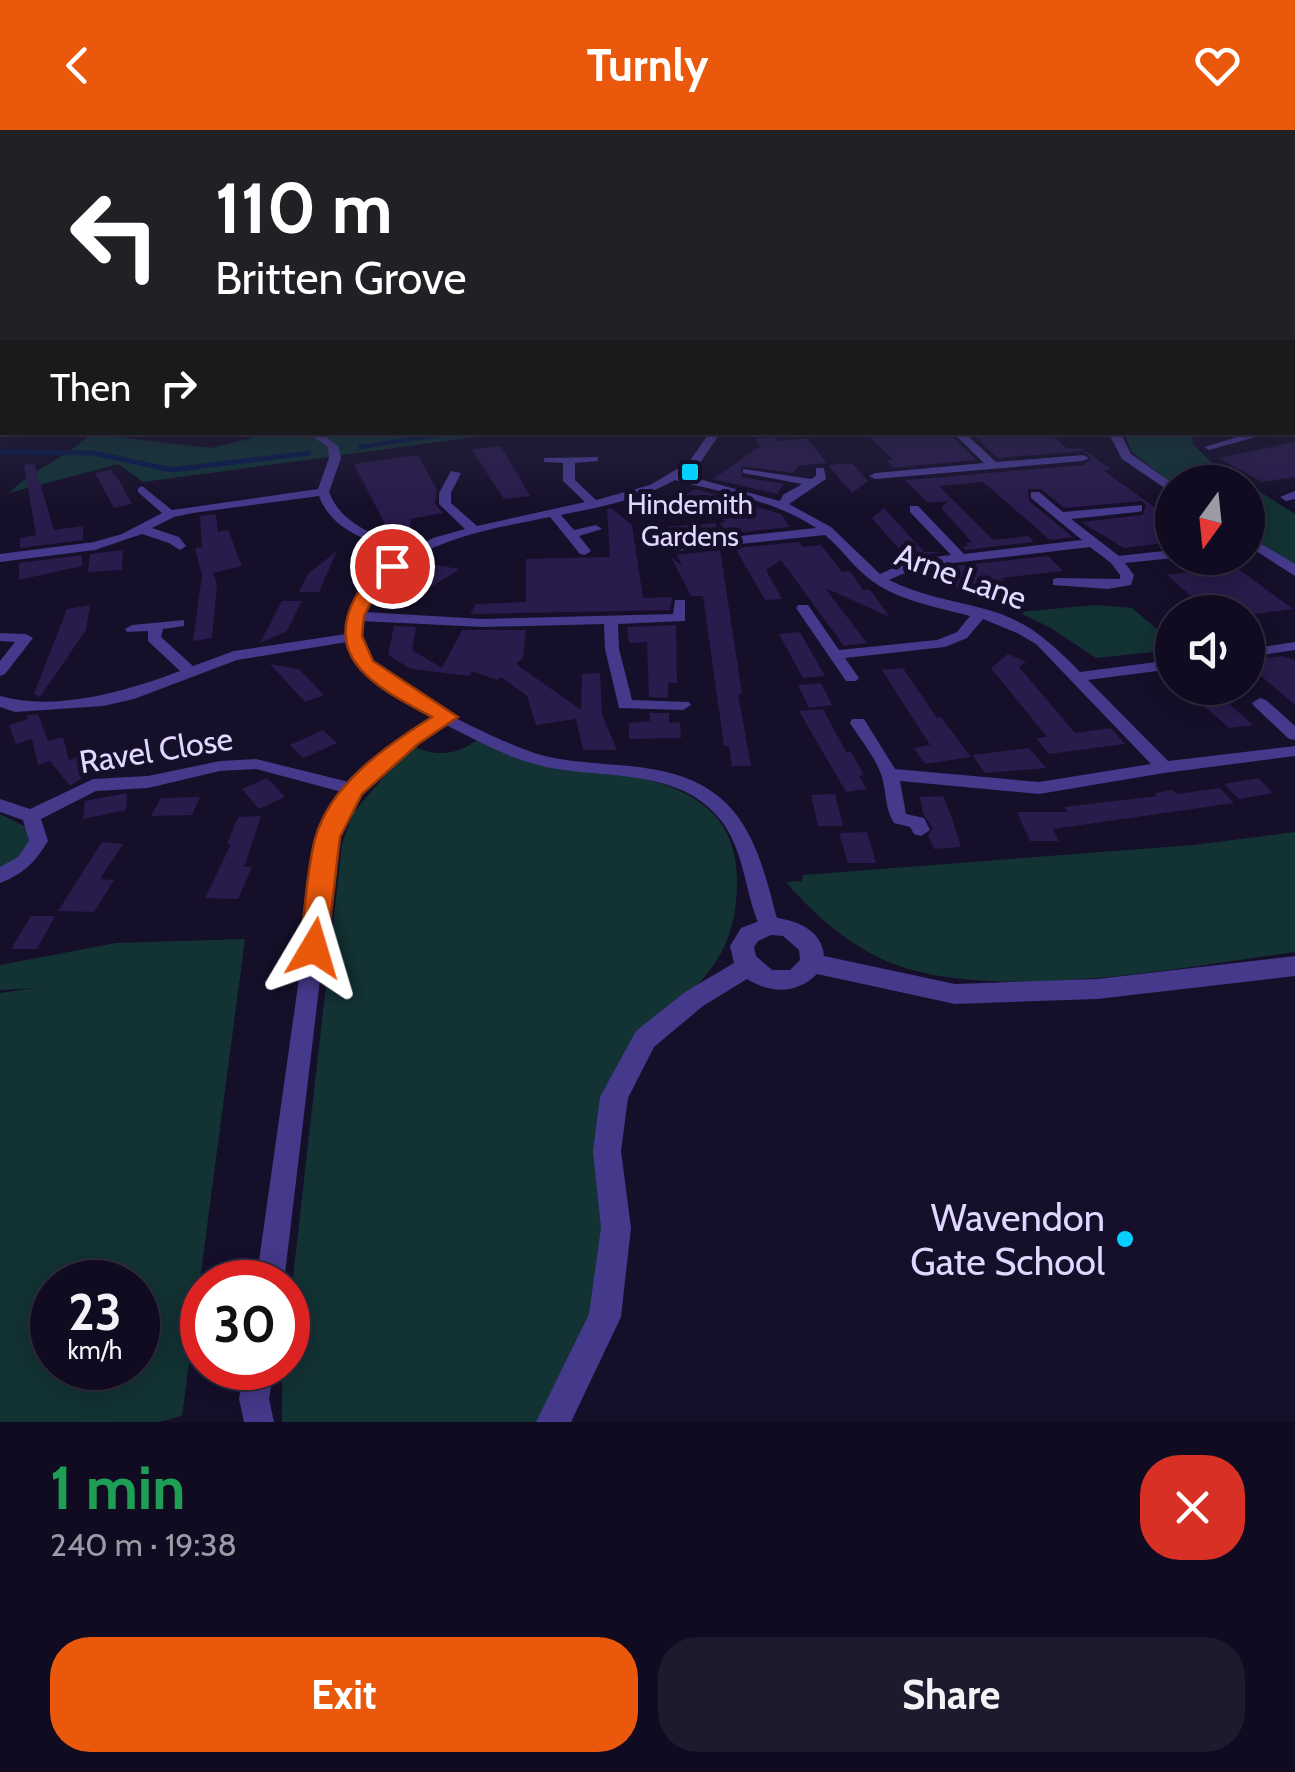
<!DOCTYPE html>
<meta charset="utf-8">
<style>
body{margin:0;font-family:Cabin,sans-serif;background:#1e192d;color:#f1f3f6;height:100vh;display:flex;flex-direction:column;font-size:38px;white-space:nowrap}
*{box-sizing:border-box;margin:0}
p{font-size:32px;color:#9c9ba5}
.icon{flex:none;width:55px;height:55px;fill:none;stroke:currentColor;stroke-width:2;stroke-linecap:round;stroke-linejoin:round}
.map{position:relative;height:1292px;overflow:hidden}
.side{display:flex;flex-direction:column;background:#100b20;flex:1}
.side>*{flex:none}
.banner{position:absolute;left:0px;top:0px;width:1295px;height:305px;box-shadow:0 5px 25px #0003,0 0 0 2px #302b3e;background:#202124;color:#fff;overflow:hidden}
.needle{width:65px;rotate:195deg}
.fabs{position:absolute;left:1155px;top:335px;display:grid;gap:20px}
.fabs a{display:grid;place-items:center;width:110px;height:110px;border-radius:50%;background:#100b20;box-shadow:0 5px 25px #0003,0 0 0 2px #302b3e;font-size:50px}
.speed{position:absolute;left:30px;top:1130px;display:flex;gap:20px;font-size:50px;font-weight:700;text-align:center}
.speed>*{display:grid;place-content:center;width:130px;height:130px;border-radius:50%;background:#100b20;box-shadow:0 5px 25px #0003,0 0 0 2px #302b3e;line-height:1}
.speed small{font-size:25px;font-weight:400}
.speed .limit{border:15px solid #d22;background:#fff;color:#111}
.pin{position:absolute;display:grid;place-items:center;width:85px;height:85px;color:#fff;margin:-42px;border:5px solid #fff;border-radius:50%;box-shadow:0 2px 10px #0007}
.me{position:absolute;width:110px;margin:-55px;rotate:7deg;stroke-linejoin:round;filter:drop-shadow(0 0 8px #0008)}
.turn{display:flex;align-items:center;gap:35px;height:210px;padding:0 50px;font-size:45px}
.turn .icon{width:130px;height:130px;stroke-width:2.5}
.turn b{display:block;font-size:70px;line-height:85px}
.then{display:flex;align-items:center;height:95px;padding:0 50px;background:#0003;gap:20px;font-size:38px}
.round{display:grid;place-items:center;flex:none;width:105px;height:105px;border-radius:40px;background:#1e192d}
.head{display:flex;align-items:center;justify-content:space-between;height:170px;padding:0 50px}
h1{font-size:60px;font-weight:700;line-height:75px;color:#1e9e55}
.action{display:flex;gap:20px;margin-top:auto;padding:20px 50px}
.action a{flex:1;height:115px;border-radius:40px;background:#ea580c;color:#fff;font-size:40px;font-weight:700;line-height:115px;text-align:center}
.action a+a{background:#1e192d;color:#f1f3f6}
header{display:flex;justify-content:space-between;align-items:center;height:130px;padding:0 50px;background:#ea580c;color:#fff;font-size:45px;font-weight:700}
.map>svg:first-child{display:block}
</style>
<header><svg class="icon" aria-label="back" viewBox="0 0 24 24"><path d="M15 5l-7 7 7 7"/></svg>Turnly<svg class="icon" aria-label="heart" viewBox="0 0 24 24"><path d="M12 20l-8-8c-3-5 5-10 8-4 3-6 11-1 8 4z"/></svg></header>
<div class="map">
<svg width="1295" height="1292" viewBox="0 0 1295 1292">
<rect width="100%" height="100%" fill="#160f2a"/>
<g fill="#123234" fill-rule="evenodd">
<path d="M339,302L504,303L143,352L118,334L9,363C34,338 68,327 91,304L211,318L272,303L303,306Z"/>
<polygon points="1130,303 1192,303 1193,314 1212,333 1245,352 1172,354 1132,322 1126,307"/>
<polygon points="1248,354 1295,384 1295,436 1248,405"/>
<polygon points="1096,475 1132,478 1172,512 1172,520 1096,528 1051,498 1018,482"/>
<path d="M477,610C491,616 505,623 520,627C600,647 740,634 737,754C736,783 732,808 715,833C692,867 654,894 629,929L604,1161L548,1292H282V1238H288V1191L342,714L353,683L411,615C434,627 456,626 477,610Z"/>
<polygon points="0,684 28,698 32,708 18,729 0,740"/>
<path d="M1295,702V822C1183,837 1025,868 916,841C865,829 819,791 786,752L802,751L803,745L1193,715Z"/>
<path d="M245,809L182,1286L159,1292H0V863L35,858L0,860V835L116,813ZM52,1152H138V1238H52Z"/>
</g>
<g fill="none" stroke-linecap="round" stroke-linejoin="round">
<polyline stroke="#091a49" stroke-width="4" points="361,317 457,302"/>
<g stroke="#091a49" stroke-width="5">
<polyline points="361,317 366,316"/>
<polyline points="0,322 94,323 172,340 309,323"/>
</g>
</g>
<g fill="#291b4b">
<polygon points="865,302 910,302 914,306 949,303 976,330 893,338 886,330 893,330"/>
<polygon points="970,302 1047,302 1068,319 1081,318 1111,339 1103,340 1172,390 1172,412 1124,418 1081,392 1143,385 1146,375 1142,371 1064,378 1041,359 1028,359 1029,371 1073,407 1050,410 983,352 939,356 993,410 1028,406 1034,412 965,420 963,417 969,416 966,413 972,412 941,378 948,371 928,373 905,350 1083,335 1092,329 1083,321 997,328"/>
<polygon points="775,307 778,311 807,308 827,333 798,336 793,343 741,336 742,347 784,354 777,364 713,349 760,316 755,309"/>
<polygon points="1295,312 1295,347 1262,352 1218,328"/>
<polygon points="501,316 530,366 504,369 471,319"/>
<polygon points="418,325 437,360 435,374 443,383 410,389 412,402 396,394 387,398 354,334"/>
<polygon points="34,333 54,400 83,396 83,410 20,418 20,408 36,405 24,335"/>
<polygon points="852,333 868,351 852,363 828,335"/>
<polygon points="111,340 120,352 132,374 114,378 95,343"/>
<polygon points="697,359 781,384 790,397 726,404 720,393 726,392 715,384 716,388 671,371"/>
<polygon points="611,378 632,395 643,468 672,467 670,480 470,484 476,474 526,472 526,429 610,427 607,379"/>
<polygon points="884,378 924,422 943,422 907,428 872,388"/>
<polygon points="216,384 218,402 228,400 242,436 213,443 217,454 212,508 193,511 202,445 195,418 202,417 200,386"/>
<polygon points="716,393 718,405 672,411 666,397"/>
<polygon points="799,412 802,417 821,415 842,442 850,441 863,460 870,460 890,487 825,458 867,513 844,516 781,430 766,440 782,469 765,470 735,418"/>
<polygon points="123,420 122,440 88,442 90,424"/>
<polygon points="720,420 742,564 738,564 751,636 732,636 729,616 724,616 703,466 691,466 671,427 682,436 677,425"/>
<polygon points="337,421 319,462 299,462 308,444"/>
<polygon points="82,425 82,436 19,450 19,433"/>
<polygon points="1048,426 1063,441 1001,448 1007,454 958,460 938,438"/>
<polygon points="435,435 460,439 394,480 386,480 415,447"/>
<polygon points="1234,436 1293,479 1248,485 1248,478 1208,481 1167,445"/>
<polygon points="282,471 302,471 287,501 260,513"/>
<polygon points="90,475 86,500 40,567 34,564 67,479"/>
<polygon points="676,495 677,553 668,553 668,568 649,567 647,512 629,513 627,497"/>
<polygon points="394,496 416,497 412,520 442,538 462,500 526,500 523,528 516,534 581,580 582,544 600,543 602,584 617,620 583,620 576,589 536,595 527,566 501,547 497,550 472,541 469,546 411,539 388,525"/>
<polygon points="800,502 825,546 803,548 779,504"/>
<polygon points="1008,524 1026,532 1019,537 1075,603 1111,598 1125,614 1049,624 1036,608 1047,607 991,538"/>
<polygon points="1282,526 1295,530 1295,575 1262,547 1248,548 1248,530"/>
<polygon points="270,534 299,539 324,565 305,572"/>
<polygon points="903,538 937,588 941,587 971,627 925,634 914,618 930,615 882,540"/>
<polygon points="821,553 832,575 809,578 798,555"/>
<polygon points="1184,558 1211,558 1253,595 1229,598"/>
<polygon points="823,579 846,622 851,622 864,645 859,646 867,659 846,662 799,581"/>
<polygon points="650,583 669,583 669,593 680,592 681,608 629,609 629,593 650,591"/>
<polygon points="38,584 48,611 63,607 69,630 79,626 92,642 70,656 50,631 38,635 32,609 16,614 9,595 28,589 27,585"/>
<polygon points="323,600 337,613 303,628 290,615"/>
<polygon points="1029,618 1046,638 985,643 972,625"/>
<polygon points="267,648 285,667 259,679 242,659"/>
<polygon points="1258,648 1273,663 1239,669 1224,654"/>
<polygon points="1220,658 1234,673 1053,699 1059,711 1030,711 1017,682 1068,682 1064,677 1157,666 1154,663 1173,660 1177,664"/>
<polygon points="127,663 126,680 83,689 85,671"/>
<polygon points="835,664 843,696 818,696 811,665"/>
<polygon points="943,666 953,691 961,717 934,719 928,706 933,698 923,684 920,667"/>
<polygon points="200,667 192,685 151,686 161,668"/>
<polygon points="261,686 244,737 252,737 238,769 205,768 231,714 227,714 238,687"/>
<polygon points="867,702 876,733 848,733 839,703"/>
<polygon points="102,712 123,714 100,749 114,750 94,782 58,781"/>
<polygon points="31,786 55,786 37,819 11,819"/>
</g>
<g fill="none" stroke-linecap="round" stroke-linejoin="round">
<g fill="#44398a" fill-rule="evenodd">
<polygon points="1295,217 1295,223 1292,224 1292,218"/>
<rect x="1292" y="247" width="3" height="6"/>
<polygon points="1292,300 1295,300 1295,306 1281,302 1292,302"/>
<path d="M306,302H319L338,316L341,328L329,362C343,398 380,406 413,419L433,408L465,399L439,374V363L451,341L461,343L451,363V373L477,396L585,372L563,351V333L544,332V328L598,327V331L575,333V350L596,370L650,355L689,332L710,302H777L772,305H719L697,337L684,345L780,371L783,365L802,354L743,343V339L811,349L816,346V338H824L826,349L789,374L831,397L880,444L911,430L951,425L910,382V376H918L964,424L1082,410L1031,368V362H1039L1063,382L1142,375V381L1138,382L1071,389L1119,426L1172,420L1174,428L1125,433L1134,445L1131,455L1108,459L1053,455V449L1058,448L1120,449V445L1111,433L1090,417L919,437L889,450C919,465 950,470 981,478C1024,488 1050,511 1080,542L1172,530V539L1088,550L1168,631L1295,616V626L1164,643L1039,664L900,651L906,684L924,688L930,700L921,706L914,704L910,697L894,693C884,677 887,661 881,644C875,627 860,609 850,593L852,589H864L895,639L1039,652L1151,634L1036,514L1019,504L983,489L967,508L945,517L845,528L859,548L856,551H846L796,478L798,475H808L839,520L937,510L957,502L970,486C937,477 900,471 872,451C854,438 842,419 825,405L675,421L669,417L675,413L816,398C775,370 723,363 675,350C640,370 600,377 561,385L574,400L596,395L602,399L579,406L591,421L585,425L580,424L550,387C483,401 396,412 365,482L483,489L673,484L675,470H685V491L618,494L619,519L632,570L689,572L691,575L683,580L619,578L605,519L604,494L483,497L362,491C359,504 361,516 369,527C390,559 502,614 541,625C602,641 673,625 724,671C758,703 767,753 779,796L776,801L769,804L762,801C745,767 746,726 723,693C679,634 600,651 538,635C506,627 476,610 446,595L417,614L359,662L337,707L284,1152H256L319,707L342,662L256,639L220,641L148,658L96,661L41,689L48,711C35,732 24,744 0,753V737L18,727L29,711L23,690L0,682V669L30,679L93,649L148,646L220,631L256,629L349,652L405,606L434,588C401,569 361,550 347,512L237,530L134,569L103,576L15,582L0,577V566C56,582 127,561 180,541L148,511V501L127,502L125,499L132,495L184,490V496L163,499L161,507L193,536L234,521L346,504C349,472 374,439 403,424C371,411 332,402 319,366L193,383L174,387L152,398L179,407L186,416L180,420L169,413L142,404L95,420L0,432V424L94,412L122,404L162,383L138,362V358L142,356L172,380L318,359L329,328L328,317Z"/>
<polygon points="952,302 964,302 996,332 1083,325 1089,328 1083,331 875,349 869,346 875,343 984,333"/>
<polygon points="1254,302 1274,302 1209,320 1204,317"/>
<polygon points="1295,361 1295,369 1286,371 1280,367"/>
<polygon points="0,503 26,504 33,508 5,544 0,546 0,531 15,512 0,511"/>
<polygon points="1295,512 1295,520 1248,527 1248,519"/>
<polygon points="1260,568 1266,570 1295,596 1295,610 1289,609 1254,576 1252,573"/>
<polygon points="244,1238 274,1238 269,1269 274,1292 244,1292 239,1269"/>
</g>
<g fill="#44398a" fill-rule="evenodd">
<polygon points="1108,302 1120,302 1131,324 1172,353 1172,363 1122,329"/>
<polygon points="1248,406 1295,434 1295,446 1248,416"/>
<path d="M769,787C793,789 822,798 824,826L955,854L1097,849L1295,826V846L1097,869L955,874L817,844C797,864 771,864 747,849L703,876L654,917L628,968L621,1021L631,1098L621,1187L571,1292H536L589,1184L601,1098L593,1021L600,967L636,901L685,862L734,833L730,816L741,798ZM771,805L783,806L799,820L800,830L790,840H772L756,826L754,817L758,811Z"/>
</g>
</g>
<linearGradient id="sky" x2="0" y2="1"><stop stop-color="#0c0817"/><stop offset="0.52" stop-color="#363755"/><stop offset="1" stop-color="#363755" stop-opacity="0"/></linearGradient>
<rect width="1295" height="376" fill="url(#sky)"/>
<path fill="#ea580c" stroke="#983908" stroke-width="2.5" d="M392,431L401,436L381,453L364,486L362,506L373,531L458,587L418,614L362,664L340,707L327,818L323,826L314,829L304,826L300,818C305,783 306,744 315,709C330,654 386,616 432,587C384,561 321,532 355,468C364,451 373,438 392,431Z"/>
<g fill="#04cfff" stroke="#160f2a" stroke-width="4">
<rect x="680" y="332" width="20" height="20" rx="5"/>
<circle cx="1125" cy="1109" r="10"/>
</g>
<g text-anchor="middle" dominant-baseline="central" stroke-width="10" stroke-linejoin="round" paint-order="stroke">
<g font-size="28" fill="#e0d8ff" stroke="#160f2a">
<text x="690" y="374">Hindemith<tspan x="690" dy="32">Gardens</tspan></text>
</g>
<g font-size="32" fill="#e0d8ff" stroke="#160f2a">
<text transform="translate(961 446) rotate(20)">Arne Lane</text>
<text transform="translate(156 620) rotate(-9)">Ravel Close</text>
</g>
<g font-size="38" fill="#e0d8ff" stroke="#160f2a" text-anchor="end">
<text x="1105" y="1087">Wavendon<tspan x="1105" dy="44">Gate School</tspan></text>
</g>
</g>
</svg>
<div class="fabs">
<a><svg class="needle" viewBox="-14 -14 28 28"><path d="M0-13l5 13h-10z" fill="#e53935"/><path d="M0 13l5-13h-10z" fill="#9c9ba5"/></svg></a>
<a><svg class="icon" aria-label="sound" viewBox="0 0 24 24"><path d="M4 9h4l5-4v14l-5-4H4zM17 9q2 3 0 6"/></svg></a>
</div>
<div class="speed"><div>23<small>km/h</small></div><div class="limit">30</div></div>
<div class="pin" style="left:392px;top:436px;background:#d93025"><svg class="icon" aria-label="arrive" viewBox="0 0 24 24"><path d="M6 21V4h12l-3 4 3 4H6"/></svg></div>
<svg class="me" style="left:314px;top:818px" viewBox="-20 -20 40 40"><path d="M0-17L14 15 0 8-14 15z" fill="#ea580c" stroke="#fff" stroke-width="4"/></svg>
<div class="banner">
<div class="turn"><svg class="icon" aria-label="left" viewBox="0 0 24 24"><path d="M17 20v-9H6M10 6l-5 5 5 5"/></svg><div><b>110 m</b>Britten Grove</div></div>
<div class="then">Then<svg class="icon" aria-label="right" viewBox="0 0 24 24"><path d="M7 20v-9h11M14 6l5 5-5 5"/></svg></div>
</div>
</div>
<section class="side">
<div class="head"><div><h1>1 min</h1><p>240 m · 19:38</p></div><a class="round" style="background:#d93025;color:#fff"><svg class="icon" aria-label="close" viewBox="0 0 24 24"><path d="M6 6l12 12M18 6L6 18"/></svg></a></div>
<div class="action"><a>Exit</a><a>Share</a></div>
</section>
